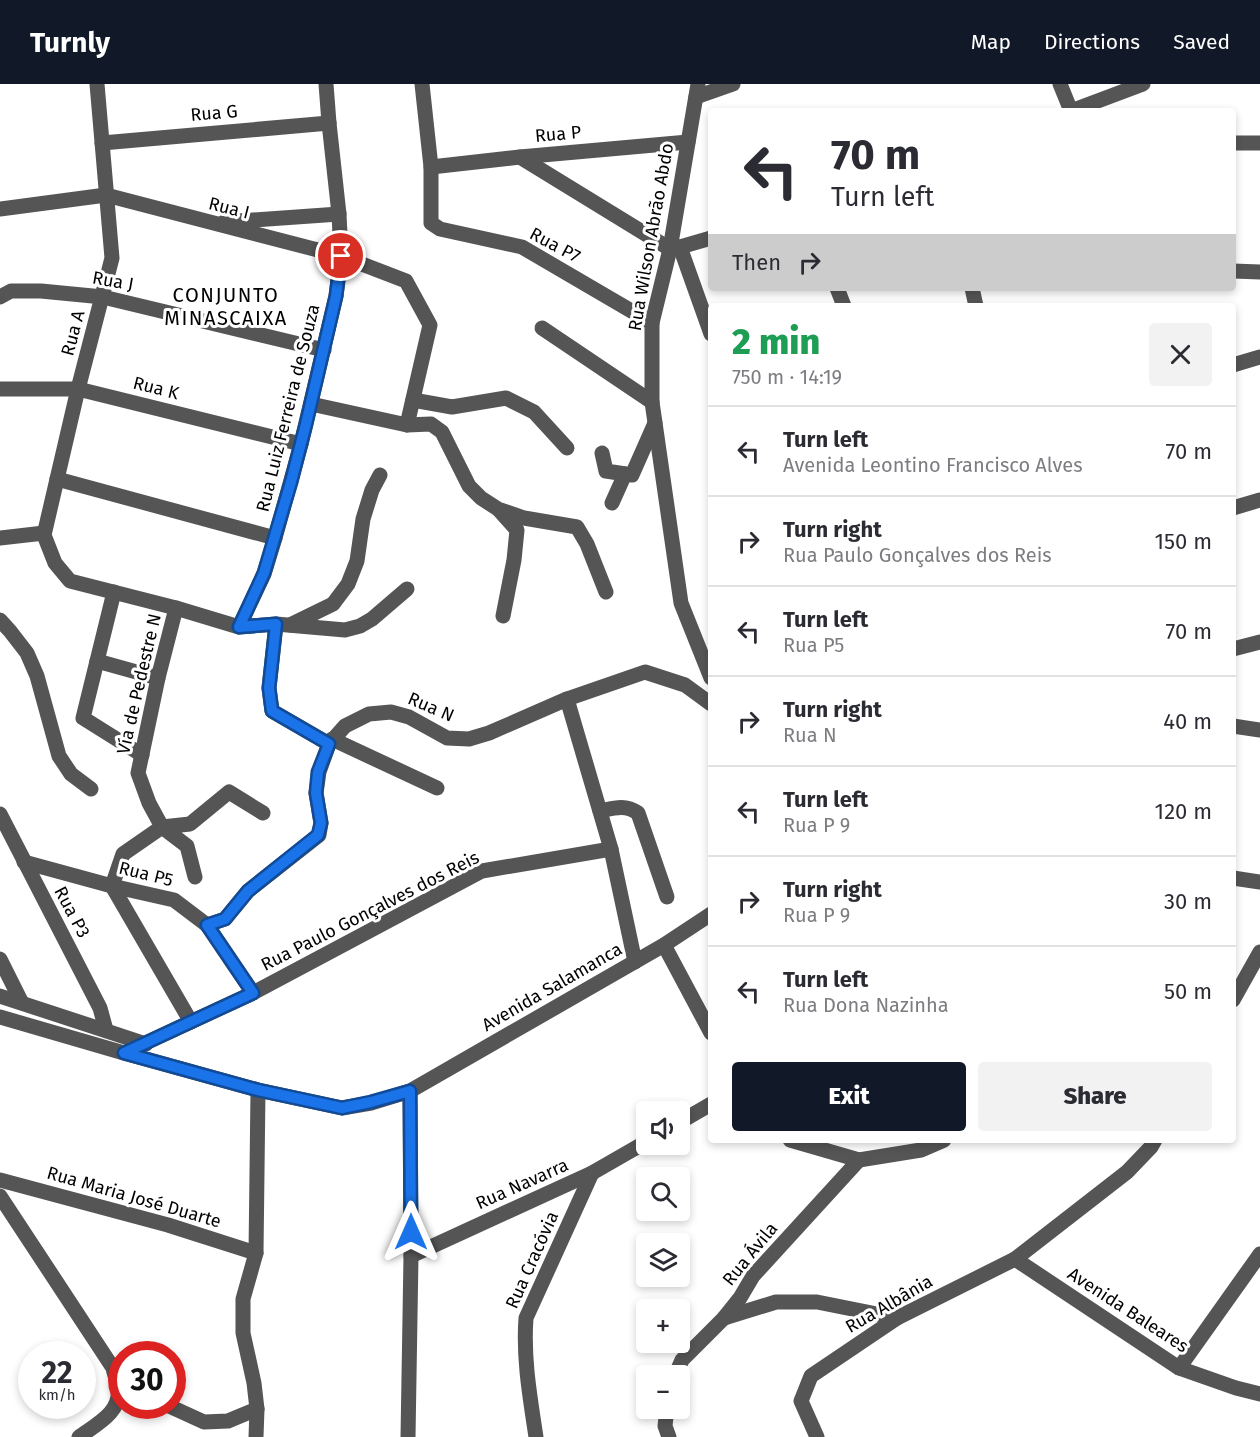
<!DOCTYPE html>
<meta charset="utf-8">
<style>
body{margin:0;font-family:"Fira Sans",sans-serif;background:#f2f2f3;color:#2b2b33;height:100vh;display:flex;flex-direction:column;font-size:22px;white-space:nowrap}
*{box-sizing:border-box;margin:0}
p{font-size:20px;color:#7c7c81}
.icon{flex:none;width:33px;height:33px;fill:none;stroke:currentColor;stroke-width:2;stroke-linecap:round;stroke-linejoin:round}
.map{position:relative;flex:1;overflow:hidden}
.details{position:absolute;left:708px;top:219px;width:528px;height:840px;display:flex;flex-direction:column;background:#fff;border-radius:6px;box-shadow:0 3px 9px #0003}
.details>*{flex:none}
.guide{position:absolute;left:708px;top:24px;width:528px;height:183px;border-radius:6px;box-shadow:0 3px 9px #0003;background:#fff;color:#2b2b33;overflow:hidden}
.buttons{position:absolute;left:636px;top:1017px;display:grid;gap:12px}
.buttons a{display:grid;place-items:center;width:54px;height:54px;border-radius:6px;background:#fff;box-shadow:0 3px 9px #0003;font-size:30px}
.speed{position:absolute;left:18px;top:1257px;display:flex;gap:12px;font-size:30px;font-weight:700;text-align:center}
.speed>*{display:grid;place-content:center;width:78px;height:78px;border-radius:50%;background:#fff;box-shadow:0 3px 9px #0003;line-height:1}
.speed small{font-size:15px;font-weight:400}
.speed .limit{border:9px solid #d22;background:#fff;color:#111}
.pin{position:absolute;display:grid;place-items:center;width:51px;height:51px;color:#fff;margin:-26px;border:3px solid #fff;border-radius:50%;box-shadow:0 2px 6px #0007}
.me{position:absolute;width:66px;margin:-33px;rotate:0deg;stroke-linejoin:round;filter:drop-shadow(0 0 4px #0008)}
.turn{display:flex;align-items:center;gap:21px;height:126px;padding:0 24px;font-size:27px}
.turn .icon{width:78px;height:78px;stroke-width:2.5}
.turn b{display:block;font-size:42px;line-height:51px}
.then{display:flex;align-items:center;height:57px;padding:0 24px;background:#0003;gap:12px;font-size:22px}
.round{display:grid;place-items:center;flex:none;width:63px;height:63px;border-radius:6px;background:#f2f2f3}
.headline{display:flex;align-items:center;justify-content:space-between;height:102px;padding:0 24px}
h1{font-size:36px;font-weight:800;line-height:45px;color:#1e9e55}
.button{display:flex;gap:12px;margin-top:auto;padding:12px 24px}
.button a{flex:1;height:69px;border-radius:6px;background:#111827;color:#fff;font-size:24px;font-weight:800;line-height:69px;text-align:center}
.button a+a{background:#f2f2f3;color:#2b2b33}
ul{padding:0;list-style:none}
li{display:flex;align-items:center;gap:18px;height:90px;padding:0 24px;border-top:2px solid #e1e1e2}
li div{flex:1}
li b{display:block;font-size:22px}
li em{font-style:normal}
header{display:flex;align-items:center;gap:36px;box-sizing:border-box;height:84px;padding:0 30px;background:#111827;color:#fff}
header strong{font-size:28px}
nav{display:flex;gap:33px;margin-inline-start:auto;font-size:21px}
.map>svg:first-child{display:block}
</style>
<header>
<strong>Turnly</strong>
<nav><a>Map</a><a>Directions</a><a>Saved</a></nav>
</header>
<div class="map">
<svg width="1260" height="1353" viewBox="0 0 1260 1353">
<rect width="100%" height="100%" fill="#fff"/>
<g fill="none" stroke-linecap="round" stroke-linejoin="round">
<g stroke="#555" stroke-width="15">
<polyline points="97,0 112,174 78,305 44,451 55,479 70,497 176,524 239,543 276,540 345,546 360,542 372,535 407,505"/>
<polyline points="422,0 431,83 431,139 440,145 522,163 652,239"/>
<polyline points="698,0 670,165 652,239 652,318 681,519 711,594"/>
<polyline points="1060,0 1071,27 1143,0"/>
<polyline points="696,13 733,0"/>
<polyline points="102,59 329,39"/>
<polyline points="1233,59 1260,59"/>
<polyline points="520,73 670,165 680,163 711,154"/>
<polyline points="431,83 520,73 688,58"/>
<polyline points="0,125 106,111 341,172 406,197 430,241 407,341"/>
<polyline points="224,138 339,130"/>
<polyline points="680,163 711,250"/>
<polyline points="1233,187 1260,188"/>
<polyline points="837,204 844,222"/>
<polyline points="972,204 976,222"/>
<polyline points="0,213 11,207 41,207 103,213 324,266"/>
<polyline points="542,244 652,318"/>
<polyline points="1233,281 1260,273"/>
<polyline points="0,305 78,305 301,360"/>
<polyline points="413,316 452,323 506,314 534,328 567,364"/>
<polyline points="311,320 407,341 431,340 442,348 469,402 481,414 498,425 524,434 577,443 587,460 606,508"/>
<polyline points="602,369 606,387 632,391 655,339"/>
<polyline points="57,395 275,454"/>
<polyline points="612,419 625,390"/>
<polyline points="1233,424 1260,416"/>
<polyline points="499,426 517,446 514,476 503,532"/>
<polyline points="0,454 44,449"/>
<polyline points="114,508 83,634 142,671"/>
<polyline points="0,536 10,547 27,569 37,592 59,672 71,690 91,705"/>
<polyline points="276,540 269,604 272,627 329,660"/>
<polyline points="290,541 333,520 348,500 357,477 363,435 372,406 380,391"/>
<polyline points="239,543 264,490 275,454 301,360 336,212 341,172 339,130 329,39 326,0"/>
<polyline points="1233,565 1260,558"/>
<polyline points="97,577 158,594"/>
<polyline points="567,615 611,765 635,878"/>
<polyline points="1233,642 1260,646"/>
<polyline points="332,655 437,704"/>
<path d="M600,727C614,724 625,720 638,729L667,813"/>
<polyline points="0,730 100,924 106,946"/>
<polyline points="24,778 112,802 174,816 207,841 253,909"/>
<polyline points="195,793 187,762 162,743 190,740 229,708 263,729"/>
<polyline points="1233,794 1260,798"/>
<polyline points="112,802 123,770 162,743 149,719 138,689 158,594 176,524"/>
<polyline points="112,802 191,938"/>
<polyline points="207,841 225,835 248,807 319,751 321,739 316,709 319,688 329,660 345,642 369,630 391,628 409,633 447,654 469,655 489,649 567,615 645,588 685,601 711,620"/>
<polyline points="664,861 711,949"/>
<polyline points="0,875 22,919"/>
<polyline points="0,912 146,960"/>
<polyline points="1233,916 1260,868"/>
<polyline points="0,933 124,969 258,1006 342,1024 371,1019 410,1007 664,861 711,830"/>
<polyline points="124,969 253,909 482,787 611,765"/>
<polyline points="680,1038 711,1020"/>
<polyline points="790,1056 859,1076 921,1066 944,1056"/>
<polyline points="0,1096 168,1141 256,1169"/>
<path d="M0,1112L113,1284C114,1290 117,1296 118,1303C122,1328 97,1340 79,1353"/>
<polyline points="411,1172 592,1089 646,1058"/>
<polyline points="1015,1175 1179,1284 1236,1304 1260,1310"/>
<polyline points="724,1234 776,1218 817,1218 897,1234"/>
<polyline points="1179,1284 1260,1170"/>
<polyline points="675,1292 682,1276 724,1234 740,1214 753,1192 859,1076"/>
<polyline points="169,1322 204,1338 228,1337 257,1325"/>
<polyline points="667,1324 665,1342 669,1353"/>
<polyline points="256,1353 257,1325 254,1299 243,1249 243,1215 256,1169 258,1006"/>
<polyline points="408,1353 411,1172 410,1007"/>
<path d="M536,1353C530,1313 523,1274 526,1234L592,1089"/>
<polyline points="817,1353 801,1317 811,1292 897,1234 1015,1175 1127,1088 1151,1063 1155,1056"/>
</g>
</g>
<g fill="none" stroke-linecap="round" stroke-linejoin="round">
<g stroke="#114b97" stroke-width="15">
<polyline id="route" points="341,172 336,212 306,340 291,398 264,489 239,543 276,540 269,604 272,627 329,660 318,688 316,709 321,739 318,751 248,807 225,835 207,841 253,909 124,969 258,1006 342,1024 371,1018 410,1007 411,1148"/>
</g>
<use href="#route" stroke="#1a73e8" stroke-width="10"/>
</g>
<g text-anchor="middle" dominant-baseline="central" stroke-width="6" stroke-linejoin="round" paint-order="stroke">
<g font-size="18" fill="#000" stroke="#fff">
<text transform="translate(214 29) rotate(-5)">Rua G</text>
<text transform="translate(558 50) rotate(-5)">Rua P</text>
<text transform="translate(229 124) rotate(14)">Rua I</text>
<text transform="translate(651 153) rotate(-80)">Rua Wilson Abrão Abdo</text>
<text transform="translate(555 161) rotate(28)">Rua P7</text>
<text transform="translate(113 197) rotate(10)">Rua J</text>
<text transform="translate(73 249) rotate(-75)">Rua A</text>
<text transform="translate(156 304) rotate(14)">Rua K</text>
<text transform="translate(288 324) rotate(-76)">Rua Luiz Ferreira de Souza</text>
<text transform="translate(139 600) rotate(-77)">Vía de Pedestre N</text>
<text transform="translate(431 623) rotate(23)">Rua N</text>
<text transform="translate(146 790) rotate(14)">Rua P5</text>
<text transform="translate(370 827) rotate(-27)">Rua Paulo Gonçalves dos Reis</text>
<text transform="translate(72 828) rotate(62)">Rua P3</text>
<text transform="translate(552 903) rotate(-30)">Avenida Salamanca</text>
<text transform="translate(522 1100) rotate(-24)">Rua Navarra</text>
<text transform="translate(134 1113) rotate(16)">Rua Maria José Duarte</text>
<text transform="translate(750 1170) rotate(-51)">Rua Ávila</text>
<text transform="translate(532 1176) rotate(-66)">Rua Cracóvia</text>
<text transform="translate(889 1220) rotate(-30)">Rua Albânia</text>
<text transform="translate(1128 1226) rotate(33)">Avenida Baleares</text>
</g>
<g font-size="20" letter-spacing="1.5" fill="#000" stroke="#fff">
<text x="226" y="211">CONJUNTO<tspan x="226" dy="23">MINASCAIXA</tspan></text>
</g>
</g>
</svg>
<div class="buttons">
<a><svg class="icon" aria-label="sound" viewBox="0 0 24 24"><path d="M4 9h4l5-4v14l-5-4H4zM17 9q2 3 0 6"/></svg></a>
<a><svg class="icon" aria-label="search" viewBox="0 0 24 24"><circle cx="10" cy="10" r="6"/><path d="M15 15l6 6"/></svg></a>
<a><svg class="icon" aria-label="layers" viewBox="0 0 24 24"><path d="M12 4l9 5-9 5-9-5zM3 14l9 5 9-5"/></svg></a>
<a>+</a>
<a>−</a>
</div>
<div class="speed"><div>22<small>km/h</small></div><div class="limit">30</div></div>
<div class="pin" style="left:341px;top:172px;background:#d93025"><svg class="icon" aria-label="arrive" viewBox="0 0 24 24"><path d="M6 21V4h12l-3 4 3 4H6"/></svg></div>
<svg class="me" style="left:411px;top:1148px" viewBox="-20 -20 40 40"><path d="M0-17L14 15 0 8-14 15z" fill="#1a73e8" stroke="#fff" stroke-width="4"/></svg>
<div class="guide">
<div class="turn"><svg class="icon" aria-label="left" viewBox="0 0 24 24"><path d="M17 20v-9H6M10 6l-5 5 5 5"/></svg><div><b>70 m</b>Turn left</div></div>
<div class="then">Then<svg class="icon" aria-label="right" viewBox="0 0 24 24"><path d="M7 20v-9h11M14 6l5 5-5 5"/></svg></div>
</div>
<section class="details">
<div class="headline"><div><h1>2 min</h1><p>750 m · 14:19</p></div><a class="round"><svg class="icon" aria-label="close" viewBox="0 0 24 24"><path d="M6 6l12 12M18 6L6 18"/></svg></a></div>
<ul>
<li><svg class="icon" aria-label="left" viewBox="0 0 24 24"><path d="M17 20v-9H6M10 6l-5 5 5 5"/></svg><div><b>Turn left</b><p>Avenida Leontino Francisco Alves</p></div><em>70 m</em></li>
<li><svg class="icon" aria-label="right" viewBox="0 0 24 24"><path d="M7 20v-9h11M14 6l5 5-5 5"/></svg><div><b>Turn right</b><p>Rua Paulo Gonçalves dos Reis</p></div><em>150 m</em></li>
<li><svg class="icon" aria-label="left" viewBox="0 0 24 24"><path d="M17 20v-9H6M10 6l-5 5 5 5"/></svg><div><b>Turn left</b><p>Rua P5</p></div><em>70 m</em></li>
<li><svg class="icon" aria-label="right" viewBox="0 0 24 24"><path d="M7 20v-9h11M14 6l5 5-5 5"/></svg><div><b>Turn right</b><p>Rua N</p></div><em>40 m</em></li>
<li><svg class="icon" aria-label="left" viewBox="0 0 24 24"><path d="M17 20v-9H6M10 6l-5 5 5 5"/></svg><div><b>Turn left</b><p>Rua P 9</p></div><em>120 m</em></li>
<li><svg class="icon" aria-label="right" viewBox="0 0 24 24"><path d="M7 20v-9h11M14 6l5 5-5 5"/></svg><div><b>Turn right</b><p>Rua P 9</p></div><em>30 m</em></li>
<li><svg class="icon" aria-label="left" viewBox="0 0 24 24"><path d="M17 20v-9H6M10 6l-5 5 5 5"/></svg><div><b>Turn left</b><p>Rua Dona Nazinha</p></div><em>50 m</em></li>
</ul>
<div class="button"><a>Exit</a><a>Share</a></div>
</section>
</div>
